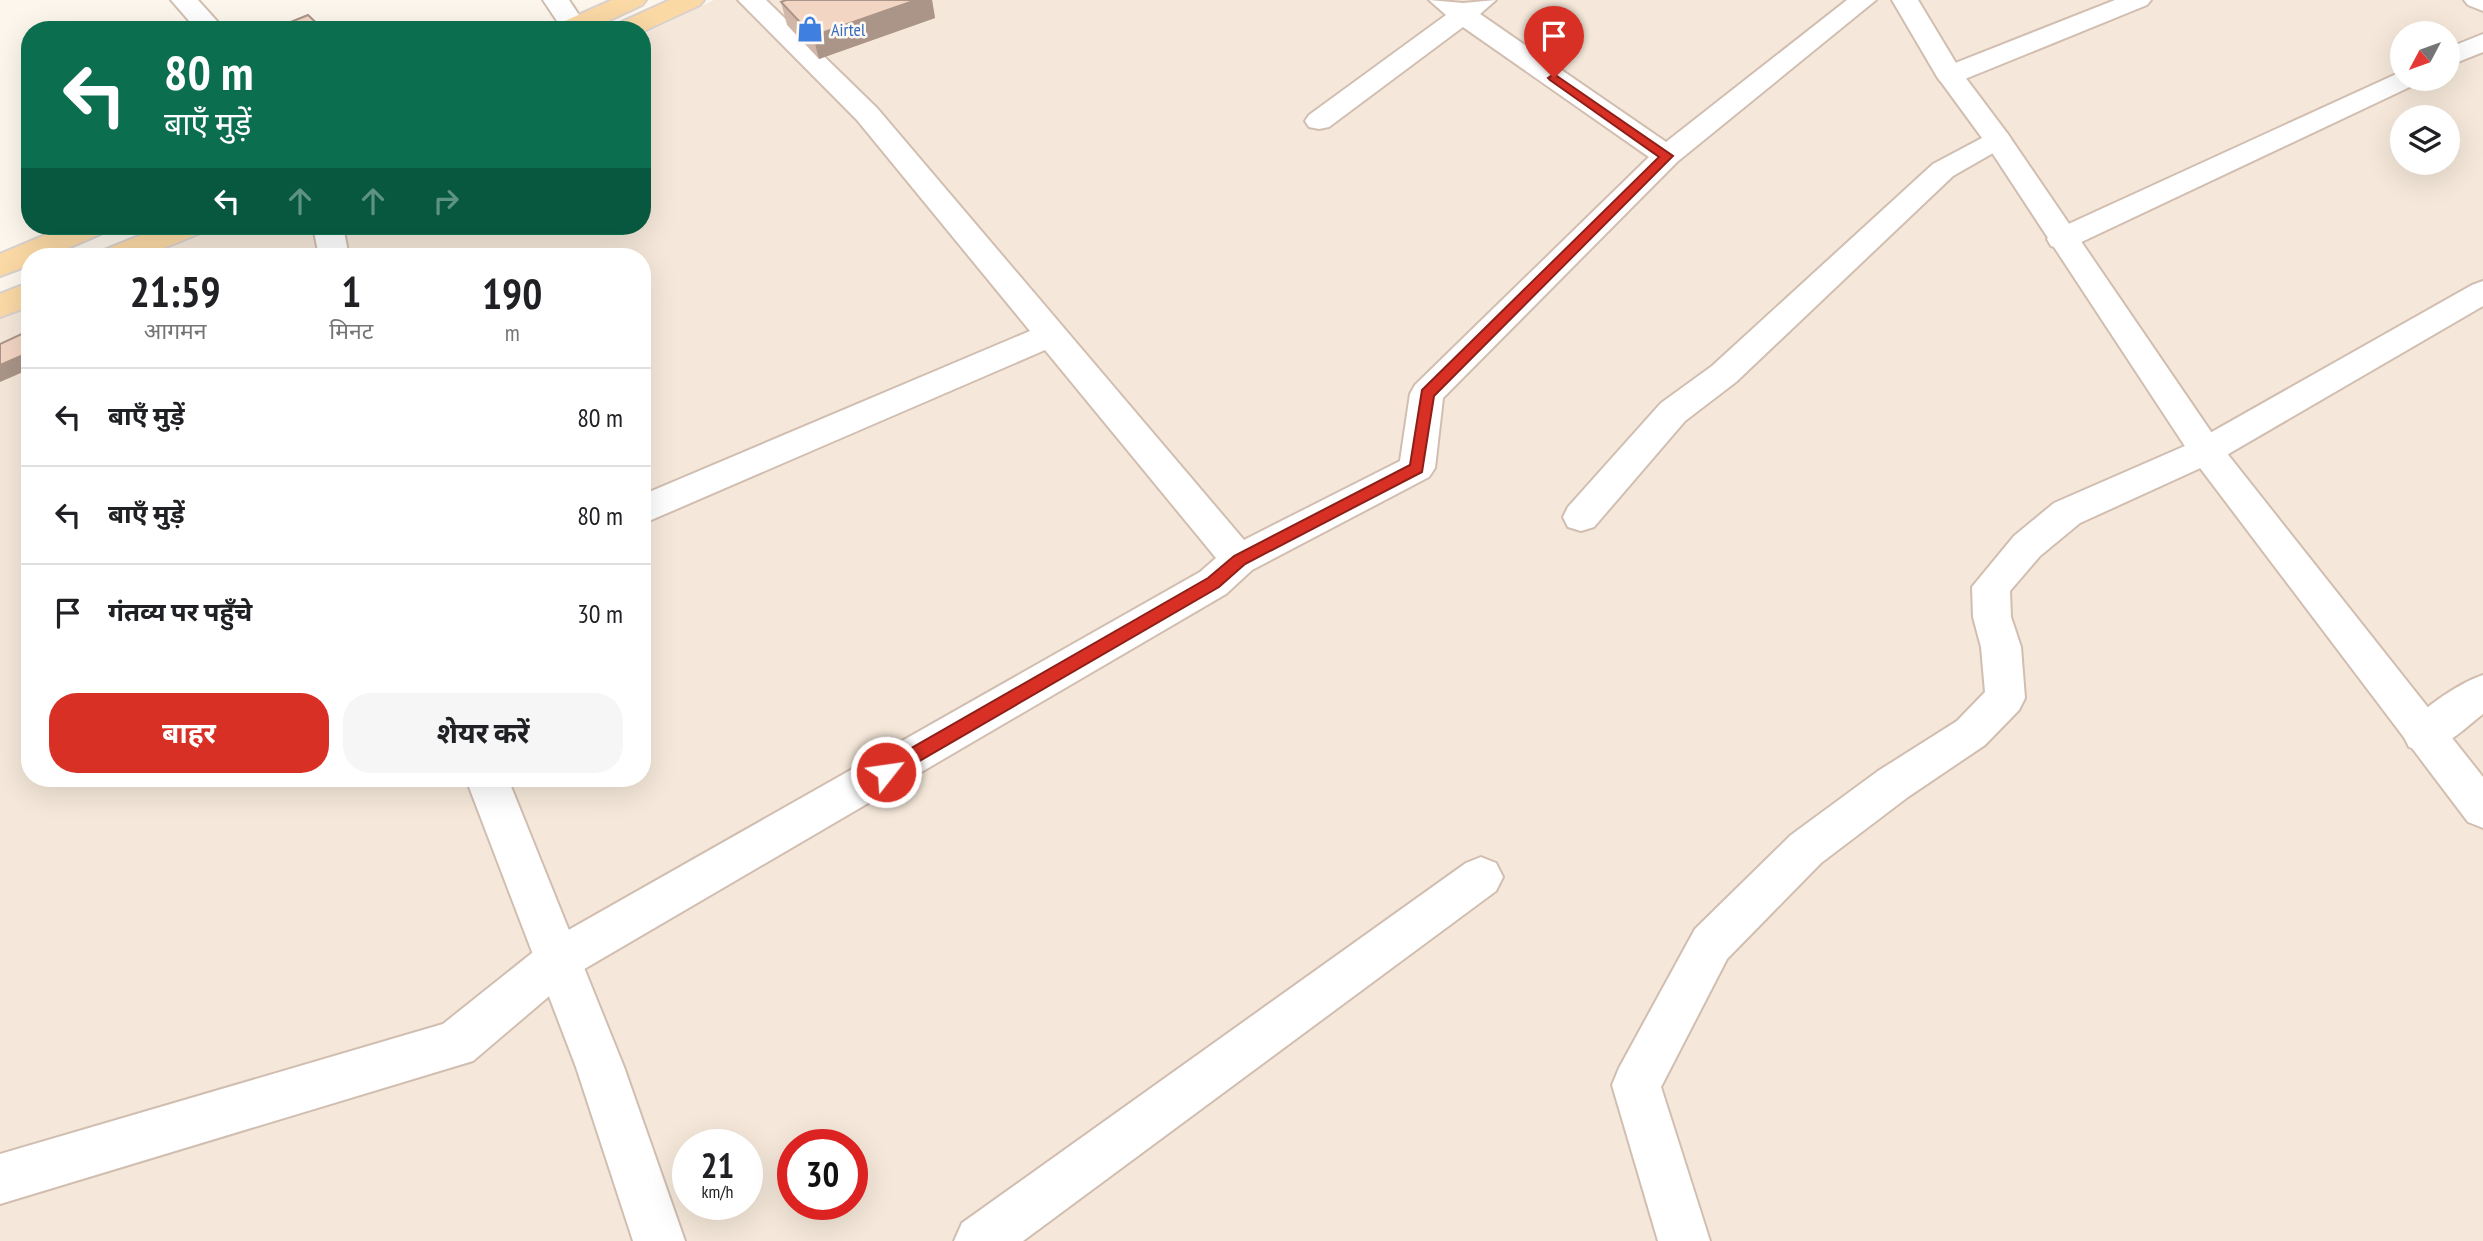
<!DOCTYPE html>
<html lang="hi">
<meta charset="utf-8">
<style>
body{margin:0;font-family:"PT Sans Narrow","Noto Sans Devanagari",sans-serif;background:#f6f6f6;color:#202124;height:100vh;display:flex;flex-direction:column;font-size:26px;white-space:nowrap}
*{box-sizing:border-box;margin:0}
p{font-size:23px;color:#757577}
.icon{flex:none;width:38px;height:38px;fill:none;stroke:currentColor;stroke-width:2;stroke-linecap:round;stroke-linejoin:round}
.map{position:relative;flex:1;overflow:hidden}
.side{position:absolute;left:21px;top:248px;width:630px;height:539px;display:flex;flex-direction:column;background:#fff;border-radius:28px;box-shadow:0 7px 28px #0002}
.side>*{flex:none}
.banner{position:absolute;left:21px;top:21px;width:630px;height:214px;border-radius:28px;box-shadow:0 7px 28px #0002;background:#0b6e4f;color:#fff;overflow:hidden}
.needle{width:46px;rotate:229deg}
.fabs{position:absolute;left:2390px;top:21px;display:grid;gap:14px}
.fabs a{display:grid;place-items:center;width:70px;height:70px;border-radius:50%;background:#fff;box-shadow:0 7px 28px #0002;font-size:35px}
.speed{position:absolute;left:672px;top:1129px;display:flex;gap:14px;font-size:35px;font-weight:700;text-align:center}
.speed>*{display:grid;place-content:center;width:91px;height:91px;border-radius:50%;background:#fff;box-shadow:0 7px 28px #0002;line-height:1}
.speed small{font-size:18px;font-weight:400}
.speed .limit{border:10px solid #d22;background:#fff;color:#111}
.pin{position:absolute;display:grid;place-items:center;width:60px;height:60px;color:#fff;margin:-72px -30px;border-radius:50% 50% 50% 0;rotate:-45deg;box-shadow:0 0 7px #0007}
.pin .icon{rotate:45deg}
.me{position:absolute;width:77px;margin:-38px;rotate:60deg;stroke-linejoin:round;filter:drop-shadow(0 0 5px #0008)}
.turn{display:flex;align-items:center;gap:24px;height:147px;padding:0 28px;font-size:32px}
.turn .icon{width:91px;height:91px;stroke-width:2.5}
.turn b{display:block;font-size:49px;line-height:60px}
.lanes{display:flex;align-items:center;height:66px;padding:0 28px;background:#0003;justify-content:center;gap:35px;direction:ltr}
.lanes .off{opacity:.35}
.eta{display:flex;justify-content:space-evenly;align-items:center;height:119px;text-align:center}
.eta b{font-size:42px;font-weight:700;line-height:49px}
.action{display:flex;gap:14px;margin-top:auto;padding:14px 28px}
.action a{flex:1;height:80px;border-radius:28px;background:#d93025;color:#fff;font-size:28px;font-weight:700;line-height:80px;text-align:center}
.action a+a{background:#f6f6f6;color:#202124}
ul{padding:0;list-style:none}
li{display:flex;align-items:center;gap:21px;height:98px;padding:0 28px;border-top:2px solid #e0e0e0}
li div{flex:1}
li b{display:block;font-size:26px}
li em{font-style:normal}
.map>svg:first-child{display:block}
</style>
<div class="map">
<svg width="2483" height="1241" viewBox="0 0 2483 1241">
<rect width="100%" height="100%" fill="#fdf6ec"/>
<path fill="#f5e8da" fill-rule="evenodd" d="M714,0H2483V1241H0V318L30,306V779H642V257H148L224,226H642V35ZM2403,33H2448V79H2403ZM2403,117H2448V163H2403ZM688,1144H747V1204H688ZM793,1144H852V1204H793Z"/>
<g fill="none" stroke-linecap="round" stroke-linejoin="round">
<g stroke="#d1beb0" stroke-width="4">
<g id="minor">
<polygon points="543,0 569,0 587,27 585,30 563,30"/>
<polygon points="738,0 766,0 877,108 1244,540 1400,461 1410,394 1415,385 1649,157 1463,27 1329,127 1319,129 1309,127 1305,121 1309,115 1446,15 1429,0 1463,3 1496,0 1480,14 1666,142 1847,0 1876,0 1677,162 1443,398 1435,468 1429,477 1252,570 1226,594 574,975 473,1061 0,1204 0,1154 443,1024 542,945 1200,572 1216,558 1045,350 642,524 642,495 1030,331 857,120"/>
<polygon points="2115,0 2151,0 2147,5 1960,81 1940,81 1936,75 1940,69"/>
<polygon points="2464,0 2483,0 2483,11 2468,5"/>
<polygon points="2483,34 2483,52 2448,66 2448,48"/>
<polygon points="2403,71 2403,79 2417,79 2414,85 2073,246 2062,249 2051,246 2047,239 2051,232"/>
<polygon points="1997,130 2007,133 2011,139 2007,145 1953,176 1736,382 1685,421 1594,527 1581,531 1568,527 1563,517 1568,507 1661,403 1712,366 1933,164"/>
<polygon points="2483,281 2483,306 2218,460 2080,523 2040,556 2010,591 2011,617 2021,647 2025,698 2019,710 1985,745 1908,797 1821,863 1727,959 1661,1087 1710,1241 1658,1241 1612,1085 1619,1068 1695,929 1791,835 1878,771 1957,721 1985,692 1981,647 1973,617 1972,587 2014,536 2054,503 2194,442 2472,285"/>
<path d="M2483,675V714C2461,731 2437,758 2409,747L2403,735C2413,713 2459,683 2483,675Z"/>
<polygon points="1481,857 1496,863 1503,877 1496,891 1023,1241 954,1241 962,1223 1466,863"/>
</g>
</g>
<g stroke="#d1beb0" stroke-width="4">
<g id="tertiary">
<polygon points="171,0 198,0 225,30 197,30"/>
<polygon points="1892,0 1918,0 1962,73 2007,133 2218,442 2483,777 2483,828 2468,822 2194,460 1985,142 1936,75"/>
<polygon points="313,226 343,226 349,257 319,257"/>
<polygon points="466,779 508,779 624,1067 685,1241 633,1241 576,1067"/>
</g>
</g>
<g stroke="#dad1cd" stroke-width="4">
<g id="primary">
<polygon points="612,0 646,0 642,5 589,30 554,30 558,24"/>
<polygon points="670,0 704,0 700,5 642,32 642,30 613,30 617,24"/>
<polygon points="66,226 107,226 103,233 47,257 30,257 30,265 0,276 0,254"/>
<polygon points="163,226 205,226 201,233 142,257 99,257 104,250"/>
<polygon points="30,282 30,306 0,317 0,294"/>
</g>
</g>
<use href="#minor" fill="#fff" fill-rule="evenodd"/>
<use href="#tertiary" fill="#fff" fill-rule="evenodd"/>
<use href="#primary" fill="#fbd9a5" fill-rule="evenodd"/>
</g>
<polygon fill="#d1b7a8" points="786,0 932,0 935,18 819,59 787,25 781,2"/>
<g fill="#aa9588">
<polygon points="916,0 932,0 935,18 819,59 813,36"/>
<polygon points="30,352 30,369 0,382 0,365"/>
</g>
<g fill="#f3d5c3" stroke="#aa9588" stroke-width="2">
<polygon points="786,0 916,0 813,36 781,2"/>
<polygon points="308,15 324,30 271,30"/>
<polygon points="30,330 30,352 0,365 0,344"/>
</g>
<polygon fill="#d93025" stroke="#8d1f18" stroke-width="2" points="1554,74 1673,156 1434,396 1422,472 1245,564 1219,587 892,777 880,777 877,772 880,766 1208,578 1234,556 1410,465 1422,390 1659,157 1550,80 1548,78"/>
<defs>
<g id="shop-bare" transform="scale(2.1)"><path d="M-5-2.5h2.3a2.7 3.5 0 0 1 5.4 0H5L5.5 6h-11ZM-1.5-2.5h3a1.5 2.3 0 0 0-3 0Z" fill="#3f7fe0" stroke="#fffaf3" stroke-width="2.5" paint-order="stroke"/></g>
</defs>
<g fill-rule="evenodd">
<use href="#shop-bare" x="810" y="29"/>
</g>
<g text-anchor="middle" dominant-baseline="central" stroke-width="5" stroke-linejoin="round" paint-order="stroke">
<g font-size="18" fill="#366cbe" stroke="#fffaf3" text-anchor="start">
<text x="831" y="29">Airtel</text>
</g>
</g>
</svg>
<div class="fabs">
<a><svg class="needle" viewBox="-14 -14 28 28"><path d="M0-13l5 13h-10z" fill="#e53935"/><path d="M0 13l5-13h-10z" fill="#757577"/></svg></a>
<a><svg class="icon" aria-label="layers" viewBox="0 0 24 24"><path d="M12 4l9 5-9 5-9-5zM3 14l9 5 9-5"/></svg></a>
</div>
<div class="speed"><div>21<small>km/h</small></div><div class="limit">30</div></div>
<div class="pin" style="left:1554px;top:78px;background:#d93025"><svg class="icon" aria-label="arrive" viewBox="0 0 24 24"><path d="M6 21V4h12l-3 4 3 4H6"/></svg></div>
<svg class="me" style="left:886px;top:772px" viewBox="-20 -20 40 40"><circle r="17" fill="#d93025" stroke="#fff" stroke-width="3"/><path d="M0-11L8 9 0 5-8 9z" fill="#fff"/></svg>
<div class="banner">
<div class="turn"><svg class="icon" aria-label="left" viewBox="0 0 24 24"><path d="M17 20v-9H6M10 6l-5 5 5 5"/></svg><div><b>80 m</b>बाएँ मुड़ें</div></div>
<div class="lanes"><svg class="icon" aria-label="left" viewBox="0 0 24 24"><path d="M17 20v-9H6M10 6l-5 5 5 5"/></svg><svg class="icon off" aria-label="ahead" viewBox="0 0 24 24"><path d="M12 20V5M6 11l6-6 6 6"/></svg><svg class="icon off" aria-label="ahead" viewBox="0 0 24 24"><path d="M12 20V5M6 11l6-6 6 6"/></svg><svg class="icon off" aria-label="right" viewBox="0 0 24 24"><path d="M7 20v-9h11M14 6l5 5-5 5"/></svg></div>
</div>
<section class="side">
<div class="eta">
<div><b>21:59</b><p>आगमन</p></div>
<div><b>1</b><p>मिनट</p></div>
<div><b>190</b><p>m</p></div>
</div>
<ul>
<li><svg class="icon" aria-label="left" viewBox="0 0 24 24"><path d="M17 20v-9H6M10 6l-5 5 5 5"/></svg><div><b>बाएँ मुड़ें</b></div><em>80 m</em></li>
<li><svg class="icon" aria-label="left" viewBox="0 0 24 24"><path d="M17 20v-9H6M10 6l-5 5 5 5"/></svg><div><b>बाएँ मुड़ें</b></div><em>80 m</em></li>
<li><svg class="icon" aria-label="arrive" viewBox="0 0 24 24"><path d="M6 21V4h12l-3 4 3 4H6"/></svg><div><b>गंतव्य पर पहुँचे</b></div><em>30 m</em></li>
</ul>
<div class="action"><a>बाहर</a><a>शेयर करें</a></div>
</section>
</div>
